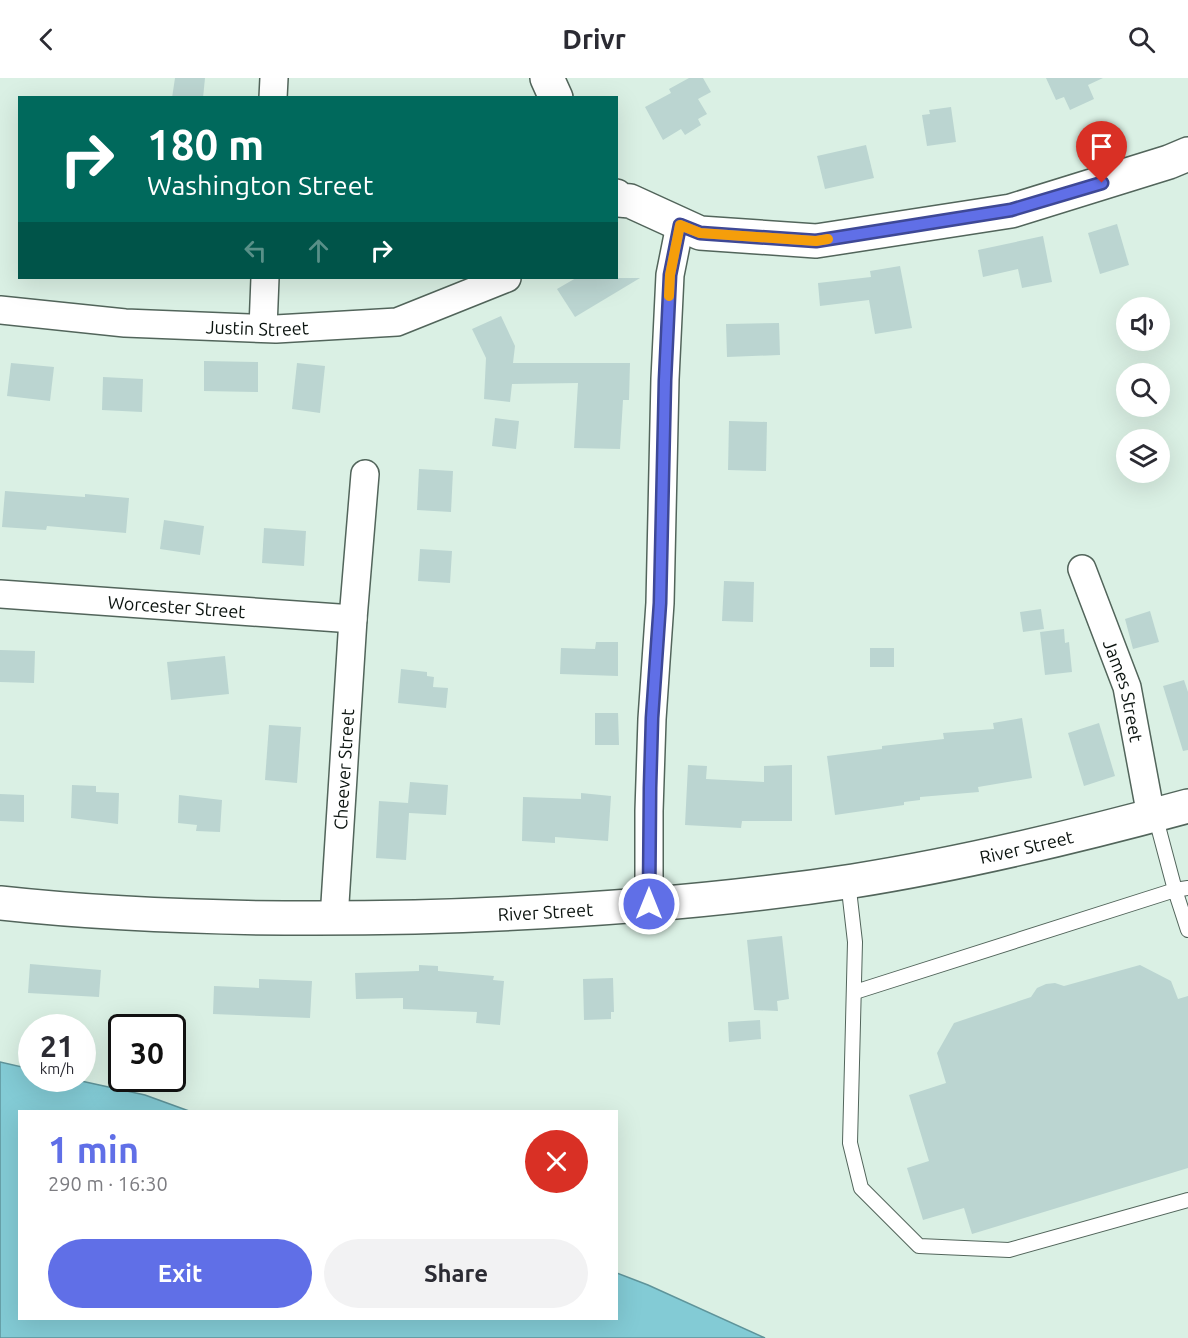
<!DOCTYPE html>
<meta charset="utf-8">
<style>
body{margin:0;font-family:Ubuntu,sans-serif;background:#f2f2f3;color:#2b2b33;height:100vh;display:flex;flex-direction:column;font-size:22px;white-space:nowrap}
*{box-sizing:border-box;margin:0}
p{font-size:20px;color:#7c7c81}
.icon{flex:none;width:33px;height:33px;fill:none;stroke:currentColor;stroke-width:2;stroke-linecap:round;stroke-linejoin:round}
.map{position:relative;flex:1;overflow:hidden}
.details{position:absolute;left:18px;top:1032px;width:600px;height:210px;display:flex;flex-direction:column;background:#fff;border-radius:0px;box-shadow:0 6px 24px #0002}
.details>*{flex:none}
.guide{position:absolute;left:18px;top:18px;width:600px;height:183px;border-radius:0px;box-shadow:0 6px 24px #0002;background:#00695c;color:#fff;overflow:hidden}
.tools{position:absolute;left:1116px;top:219px;display:grid;gap:12px}
.tools a{display:grid;place-items:center;width:54px;height:54px;border-radius:50%;background:#fff;box-shadow:0 6px 24px #0002;font-size:30px}
.speed{position:absolute;left:18px;top:936px;display:flex;gap:12px;font-size:30px;font-weight:700;text-align:center}
.speed>*{display:grid;place-content:center;width:78px;height:78px;border-radius:50%;background:#fff;box-shadow:0 6px 24px #0002;line-height:1}
.speed small{font-size:15px;font-weight:400}
.speed .limit{border:3px solid #111;border-radius:9px;background:#fff;color:#111}
.pin{position:absolute;display:grid;place-items:center;width:51px;height:51px;color:#fff;margin:-62px -26px;border-radius:50% 50% 50% 0;rotate:-45deg;box-shadow:0 0 6px #0007}
.pin .icon{rotate:45deg}
.me{position:absolute;width:66px;margin:-33px;rotate:0deg;stroke-linejoin:round;filter:drop-shadow(0 0 4px #0008)}
.turn{display:flex;align-items:center;gap:21px;height:126px;padding:0 30px;font-size:27px}
.turn .icon{width:78px;height:78px;stroke-width:2.5}
.turn b{display:block;font-size:42px;line-height:51px}
.lanes{display:flex;align-items:center;height:57px;padding:0 30px;background:#0003;justify-content:center;gap:30px;direction:ltr}
.lanes .off{opacity:.35}
.round{display:grid;place-items:center;flex:none;width:63px;height:63px;border-radius:32px;background:#f2f2f3}
.overview{display:flex;align-items:center;justify-content:space-between;height:102px;padding:0 30px}
h1{font-size:36px;font-weight:700;line-height:45px;color:#606fe7}
.cta{display:flex;gap:12px;margin-top:auto;padding:12px 30px}
.cta a{flex:1;height:69px;border-radius:36px;background:#606fe7;color:#fff;font-size:24px;font-weight:700;line-height:69px;text-align:center}
.cta a+a{background:#f2f2f3;color:#2b2b33}
header{display:flex;justify-content:space-between;align-items:center;height:78px;padding:0 30px;background:#fff;font-size:27px;font-weight:700}
.map>svg:first-child{display:block}
</style>
<header><svg class="icon" aria-label="back" viewBox="0 0 24 24"><path d="M15 5l-7 7 7 7"/></svg>Drivr<svg class="icon" aria-label="search" viewBox="0 0 24 24"><circle cx="10" cy="10" r="6"/><path d="M15 15l6 6"/></svg></header>
<div class="map">
<svg width="1188" height="1260" viewBox="0 0 1188 1260">
<rect width="100%" height="100%" fill="#daf0e4"/>
<polygon fill="#83cbd5" stroke="#5f949a" stroke-width="1.5" points="0,984 31,991 32,1000 72,1001 145,1017 189,1033 20,1034 20,1240 616,1240 617,1195 648,1207 765,1260 0,1260"/>
<g fill="#bbd5d1">
<polygon points="175,0 205,0 203,20 172,20"/>
<polygon points="689,0 703,0 711,14 698,21 707,36 698,41 701,47 685,57 681,51 663,62 645,29 671,15 669,11"/>
<polygon points="1046,0 1103,0 1088,7 1094,21 1070,32 1064,19 1056,22"/>
<polygon points="951,29 956,64 927,68 922,37 930,36 929,32"/>
<polygon points="866,67 874,100 825,111 817,78"/>
<polygon points="1117,146 1129,187 1100,196 1088,155"/>
<polygon points="1043,158 1052,204 1022,210 1018,191 983,199 978,172"/>
<polygon points="900,188 912,250 875,256 869,222 820,228 818,205 871,199 870,193"/>
<polygon points="576,200 640,200 575,239 557,211"/>
<polygon points="501,238 515,268 513,285 630,285 629,322 623,322 620,371 574,370 578,305 512,306 510,324 484,321 486,280 472,251"/>
<polygon points="779,245 780,277 727,279 726,246"/>
<polygon points="204,283 258,284 258,314 204,313"/>
<polygon points="11,285 54,289 50,323 7,318"/>
<polygon points="297,285 325,288 320,335 292,331"/>
<polygon points="103,299 143,301 142,334 102,332"/>
<polygon points="495,340 519,343 516,371 492,368"/>
<polygon points="729,343 767,344 766,393 728,392"/>
<polygon points="419,391 453,393 451,434 417,432"/>
<polygon points="5,413 85,419 85,416 129,420 126,455 47,448 46,452 2,449"/>
<polygon points="164,442 204,448 200,477 160,471"/>
<polygon points="264,450 306,453 304,488 262,485"/>
<polygon points="420,471 452,473 450,505 418,503"/>
<polygon points="724,503 754,504 753,544 722,543"/>
<polygon points="1041,531 1044,551 1023,554 1020,534"/>
<polygon points="1150,533 1159,564 1133,571 1125,541"/>
<polygon points="1064,551 1065,565 1069,564 1072,594 1045,597 1040,554"/>
<polygon points="596,564 618,564 618,598 560,596 561,570 595,571"/>
<rect x="870" y="570" width="24" height="19"/>
<polygon points="0,572 35,573 34,605 0,604"/>
<polygon points="225,578 229,616 171,622 167,584"/>
<polygon points="401,591 427,594 427,598 434,599 433,609 448,610 446,630 398,625"/>
<polygon points="1184,602 1188,614 1188,672 1183,673 1163,608"/>
<polygon points="595,635 618,635 619,667 595,667"/>
<polygon points="1022,640 1032,700 978,709 979,714 920,719 920,722 904,724 904,727 835,737 827,678 882,671 882,668 944,661 943,655 994,651 993,645"/>
<polygon points="1099,645 1115,698 1084,708 1068,655"/>
<polygon points="269,647 301,649 297,705 265,702"/>
<polygon points="688,687 707,688 706,701 764,704 764,688 792,687 792,743 742,743 741,750 685,747"/>
<polygon points="410,704 448,707 446,737 409,735 406,782 376,780 379,723 408,725"/>
<polygon points="72,707 96,708 96,714 119,715 118,746 71,740"/>
<polygon points="581,715 611,718 608,763 555,759 555,765 522,763 523,719 581,721"/>
<polygon points="0,716 24,717 24,744 0,743"/>
<polygon points="179,717 222,722 220,754 196,753 197,747 178,745"/>
<polygon points="782,858 789,921 777,923 778,933 754,932 747,862"/>
<polygon points="30,886 101,892 99,919 28,915"/>
<polygon points="419,887 438,888 438,893 494,898 493,902 504,903 500,947 476,945 477,934 403,931 403,920 356,921 355,895 419,893"/>
<polygon points="1140,887 1171,903 1178,921 1188,918 1188,1090 972,1156 964,1130 923,1142 907,1090 929,1083 909,1017 946,1005 937,975 954,945 1031,919 1037,910 1046,906 1055,905 1064,908"/>
<polygon points="613,900 614,934 611,934 611,941 584,942 583,901"/>
<polygon points="259,901 312,903 310,940 213,936 214,908 259,910"/>
<polygon points="760,942 761,961 729,964 728,944"/>
</g>
<g fill="none" stroke-linecap="round" stroke-linejoin="round">
<g stroke="#52655b" stroke-width="16">
<g id="lane">
<polyline points="1155,737 1175,812 1188,810"/>
<polyline points="848,803 855,864 850,1065 861,1110 919,1168 1009,1172 1188,1122"/>
<polyline points="855,914 1175,812 1188,852"/>
</g>
</g>
<g stroke="#52655b" stroke-width="30">
<g id="street">
<polyline points="273,20 274,0"/>
<path id="s1" d="M0,232L125,245L276,251L397,244L507,200"/>
<polyline points="263,250 265,200"/>
<path id="s2" d="M1082,491L1127,609L1151,738"/>
<path id="s3" d="M0,516L353,541"/>
<polyline points="649,826 649,733 652,641 660,525 665,301 670,197 680,147"/>
<path id="s4" d="M334,841L353,541L365,396"/>
</g>
</g>
<g stroke="#52655b" stroke-width="36">
<g id="secondary">
<polyline points="547,0 556,20"/>
<polyline points="616,118 619,122 630,123 700,155 816,163 1011,133 1169,84 1188,76"/>
</g>
</g>
<g stroke="#52655b" stroke-width="36">
<g id="primary">
<path id="s5" d="M0,825C137,840 277,842 415,839C561,835 708,825 853,803C966,785 1078,758 1188,728"/>
</g>
</g>
<use href="#lane" stroke="#fff" stroke-width="14"/>
<use href="#street" stroke="#fff" stroke-width="27"/>
<use href="#secondary" stroke="#fff" stroke-width="33"/>
<use href="#primary" stroke="#fff" stroke-width="33"/>
</g>
<g fill="none" stroke-linecap="round" stroke-linejoin="round">
<g stroke="#3e4896" stroke-width="15">
<polyline id="route" points="649,826 650,710 652,640 660,525 665,302 670,197 680,147 700,155 816,163 1011,132 1102,105"/>
</g>
<use href="#route" stroke="#606fe7" stroke-width="10"/>
<polyline stroke="#f59e0b" stroke-width="10" points="669,218 670,197 680,147 700,155 816,163 828,161"/>
</g>
<g text-anchor="middle" dominant-baseline="central" stroke-width="6" stroke-linejoin="round" paint-order="stroke">
<g font-size="18" fill="#0b130f" stroke="#e7fdf1">
<text stroke="none"><textPath href="#s1" startOffset="258">Justin Street</textPath></text>
<text stroke="none"><textPath href="#s3" startOffset="177">Worcester Street</textPath></text>
<text stroke="none"><textPath href="#s2" startOffset="129">James Street</textPath></text>
<text stroke="none"><textPath href="#s4" startOffset="150">Cheever Street</textPath></text>
<text stroke="none"><textPath href="#s5" startOffset="1032">River Street</textPath></text>
<text stroke="none"><textPath href="#s5" startOffset="546">River Street</textPath></text>
</g>
</g>
</svg>
<div class="tools">
<a><svg class="icon" aria-label="sound" viewBox="0 0 24 24"><path d="M4 9h4l5-4v14l-5-4H4zM17 9q2 3 0 6"/></svg></a>
<a><svg class="icon" aria-label="search" viewBox="0 0 24 24"><circle cx="10" cy="10" r="6"/><path d="M15 15l6 6"/></svg></a>
<a><svg class="icon" aria-label="layers" viewBox="0 0 24 24"><path d="M12 4l9 5-9 5-9-5zM3 14l9 5 9-5"/></svg></a>
</div>
<div class="speed"><div>21<small>km/h</small></div><div class="limit">30</div></div>
<div class="pin" style="left:1102px;top:105px;background:#d93025"><svg class="icon" aria-label="arrive" viewBox="0 0 24 24"><path d="M6 21V4h12l-3 4 3 4H6"/></svg></div>
<svg class="me" style="left:649px;top:826px" viewBox="-20 -20 40 40"><circle r="17" fill="#606fe7" stroke="#fff" stroke-width="3"/><path d="M0-11L8 9 0 5-8 9z" fill="#fff"/></svg>
<div class="guide">
<div class="turn"><svg class="icon" aria-label="right" viewBox="0 0 24 24"><path d="M7 20v-9h11M14 6l5 5-5 5"/></svg><div><b>180 m</b>Washington Street</div></div>
<div class="lanes"><svg class="icon off" aria-label="left" viewBox="0 0 24 24"><path d="M17 20v-9H6M10 6l-5 5 5 5"/></svg><svg class="icon off" aria-label="ahead" viewBox="0 0 24 24"><path d="M12 20V5M6 11l6-6 6 6"/></svg><svg class="icon" aria-label="right" viewBox="0 0 24 24"><path d="M7 20v-9h11M14 6l5 5-5 5"/></svg></div>
</div>
<section class="details">
<div class="overview"><div><h1>1 min</h1><p>290 m · 16:30</p></div><a class="round" style="background:#d93025;color:#fff"><svg class="icon" aria-label="close" viewBox="0 0 24 24"><path d="M6 6l12 12M18 6L6 18"/></svg></a></div>
<div class="cta"><a>Exit</a><a>Share</a></div>
</section>
</div>
